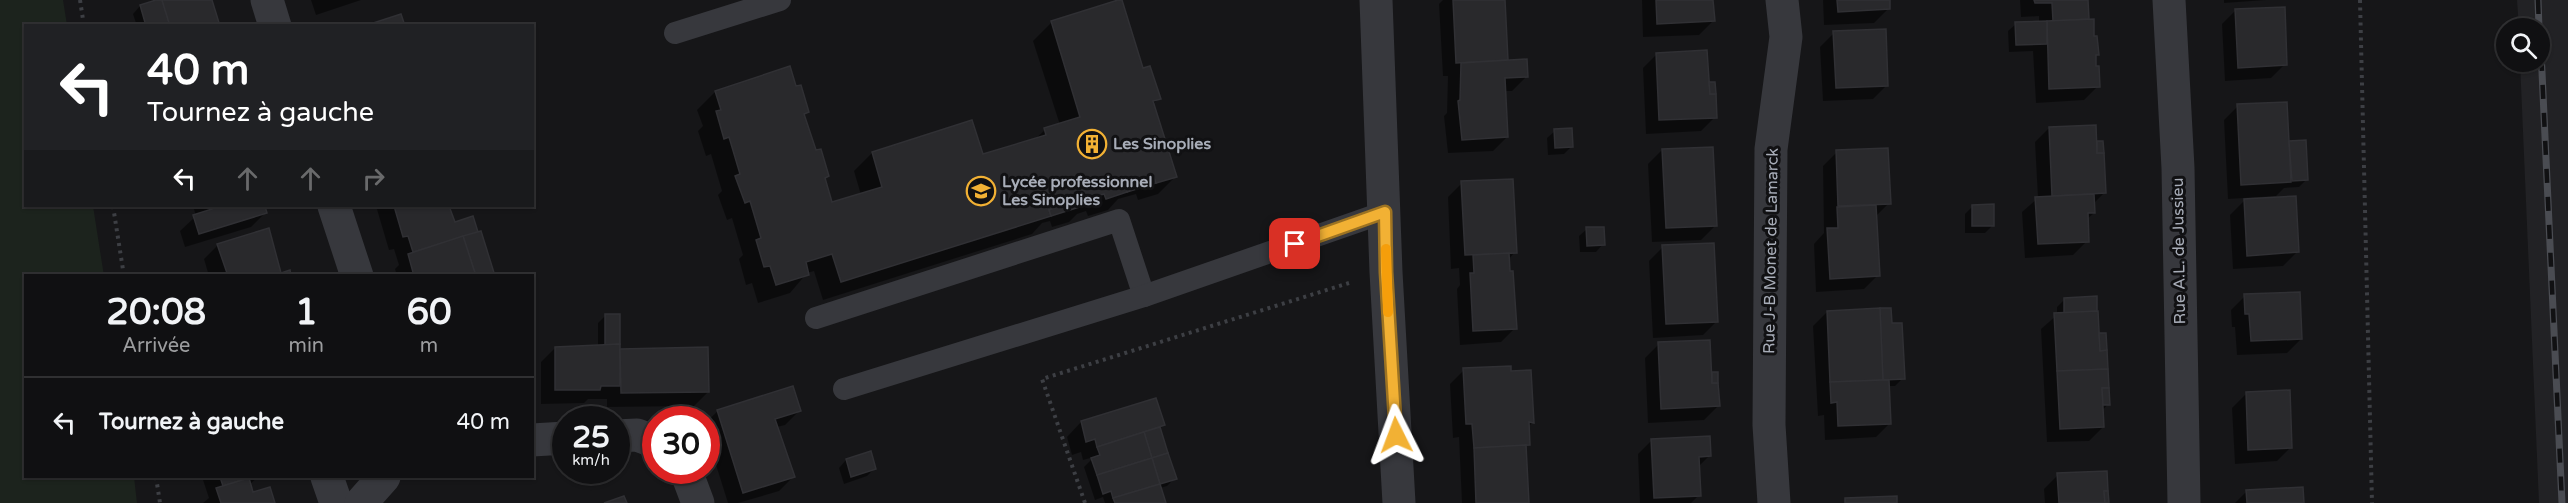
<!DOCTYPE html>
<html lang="fr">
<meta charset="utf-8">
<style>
body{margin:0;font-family:"Varela Round",sans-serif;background:#1e1e20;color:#f1f3f6;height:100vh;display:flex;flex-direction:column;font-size:22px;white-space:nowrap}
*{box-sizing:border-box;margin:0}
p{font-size:20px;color:#9c9d9f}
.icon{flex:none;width:33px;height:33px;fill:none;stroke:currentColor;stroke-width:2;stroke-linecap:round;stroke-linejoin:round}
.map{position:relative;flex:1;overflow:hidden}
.panel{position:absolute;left:24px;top:274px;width:510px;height:204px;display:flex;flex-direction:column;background:#101012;border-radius:0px;box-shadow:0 2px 4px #0004,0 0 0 2px #303032}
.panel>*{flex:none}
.guide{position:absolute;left:24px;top:24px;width:510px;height:183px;border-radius:0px;box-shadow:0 2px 4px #0004,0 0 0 2px #303032;background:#202124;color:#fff;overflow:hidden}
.tools{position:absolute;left:2496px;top:18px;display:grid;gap:12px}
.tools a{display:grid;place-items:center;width:54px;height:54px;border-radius:50%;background:#101012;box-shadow:0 2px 4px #0004,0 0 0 2px #303032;font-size:30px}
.speed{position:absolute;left:552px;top:406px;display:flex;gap:12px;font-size:30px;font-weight:700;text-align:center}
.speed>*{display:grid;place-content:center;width:78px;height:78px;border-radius:50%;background:#101012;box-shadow:0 2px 4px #0004,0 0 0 2px #303032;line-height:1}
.speed small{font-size:15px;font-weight:400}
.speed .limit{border:9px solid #d22;background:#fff;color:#111}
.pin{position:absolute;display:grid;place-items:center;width:51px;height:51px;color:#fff;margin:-26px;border-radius:12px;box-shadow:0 3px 9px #0006}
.me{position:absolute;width:66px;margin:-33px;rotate:357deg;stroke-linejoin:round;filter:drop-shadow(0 0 4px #0008)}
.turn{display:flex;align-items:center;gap:21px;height:126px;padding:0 24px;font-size:27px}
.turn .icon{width:78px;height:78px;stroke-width:2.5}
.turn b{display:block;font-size:42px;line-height:51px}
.lanes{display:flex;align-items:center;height:57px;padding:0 24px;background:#0003;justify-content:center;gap:30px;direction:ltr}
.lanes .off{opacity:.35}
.eta{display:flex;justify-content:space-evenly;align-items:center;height:102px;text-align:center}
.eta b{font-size:36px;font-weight:700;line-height:42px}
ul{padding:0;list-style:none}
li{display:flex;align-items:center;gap:18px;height:90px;padding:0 24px;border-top:2px solid #303032}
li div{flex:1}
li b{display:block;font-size:22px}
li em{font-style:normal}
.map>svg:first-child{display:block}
</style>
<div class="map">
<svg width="2568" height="503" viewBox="0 0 2568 503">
<rect width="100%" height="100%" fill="#161618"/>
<polygon fill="#222225" points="2517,0 2568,0 2568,503 2539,503 2520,62 2540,62 2540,28 2519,28"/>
<polygon fill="#1c231d" points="0,0 63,0 67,25 26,26 26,206 93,206 104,276 26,276 26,477 134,477 137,503 0,503"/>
<g fill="#0007">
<polygon points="160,0 210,0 218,26 137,26 133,14 140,6"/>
<polygon points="311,0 361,0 316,15"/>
<polygon points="1443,0 1503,0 1507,62 1526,77 1512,91 1504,91 1507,137 1493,151 1448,153 1444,116 1447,113 1448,76 1443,76 1439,4"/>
<polygon points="1642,0 1712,0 1713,21 1699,35 1643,37"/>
<polygon points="1823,0 1888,0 1888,9 1874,23 1824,25"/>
<polygon points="2020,0 2087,0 2088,20 2097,54 2094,57 2098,86 2084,100 2036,103 2033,51 2009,52 2008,31 2016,24 2039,23 2039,16 2021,17"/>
<polygon points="2224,0 2266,0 2224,3"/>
<polygon points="1121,1 1143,70 1159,98 1153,104 1176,176 1158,194 1138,200 1136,194 1118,199 1108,210 1088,216 1086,211 1077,214 1069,222 1052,227 1050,221 1042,223 1032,234 823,300 814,271 807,273 790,293 758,303 752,283 746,285 739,259 743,255 732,218 727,220 718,195 722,191 711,154 706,156 698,131 703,126 697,110 715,92 795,88 808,111 803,116 815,152 828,176 824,180 831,204 861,195 854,171 872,153 982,156 1034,140 1045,130 1060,125 1033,41 1051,23"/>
<polygon points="2236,10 2285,64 2271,78 2225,81 2222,24"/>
<polygon points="1834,33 1887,85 1873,99 1823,101 1820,47"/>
<polygon points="1657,54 1708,86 1715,117 1701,131 1646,134 1643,68"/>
<polygon points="2238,106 2288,143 2305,142 2307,179 2299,187 2284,188 2276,196 2228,199 2224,120"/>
<polygon points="2049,128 2095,145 2097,143 2104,193 2093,204 2094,213 2086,220 2087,241 2073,255 2025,258 2022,212 2038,198 2035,142"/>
<polygon points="1555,131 1571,147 1564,154 1548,155 1547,138"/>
<polygon points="1662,150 1715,226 1701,240 1652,242 1648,164"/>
<polygon points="1837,152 1889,203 1875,217 1878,275 1864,289 1816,292 1814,244 1824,233 1823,166"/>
<polygon points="1462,183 1515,252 1508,260 1515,328 1501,342 1460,345 1457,289 1460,285 1459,268 1451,269 1448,197"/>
<polygon points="2244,201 2297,252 2283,266 2233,269 2230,215"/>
<polygon points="193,206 263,206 265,213 251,227 185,247 180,231 196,216"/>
<polygon points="376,206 447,206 454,224 493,276 397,276 395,269 399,265 394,249 389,250"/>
<polygon points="1973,206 1993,225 1985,233 1965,233 1965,214"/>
<polygon points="1587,229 1603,244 1596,252 1580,252 1579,236"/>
<polygon points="218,245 280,275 290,276 209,276 204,259"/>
<polygon points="1663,247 1717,321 1703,335 1653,338 1649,261"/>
<polygon points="2245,296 2301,339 2287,353 2237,355 2235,327 2232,327 2231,310"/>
<polygon points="2095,298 2098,335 2108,404 2102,411 2103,427 2089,441 2047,442 2041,329 2057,315 2057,307 2064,300"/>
<polygon points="1827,312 1890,325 1903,378 1895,386 1888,386 1890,423 1876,437 1825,440 1824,415 1818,416 1813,326"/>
<polygon points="605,316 619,350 707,349 708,392 694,406 607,407 607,399 588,399 584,403 541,404 541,362 555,348 598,347 598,323"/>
<polygon points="1659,344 1711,375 1713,373 1718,406 1704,420 1648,423 1645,358"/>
<polygon points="1464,370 1510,372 1533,422 1528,427 1528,444 1524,448 1527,503 1462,503 1459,437 1453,438 1450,384"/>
<polygon points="2246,394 2291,447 2277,461 2235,464 2232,408"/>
<polygon points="1155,400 1163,425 1159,429 1175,478 1167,486 1160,488 1165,503 1105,503 1103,497 1095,500 1084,467 1094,457 1083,460 1081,452 1072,455 1067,437 1081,422"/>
<polygon points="718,411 799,411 785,425 777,427 793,477 779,491 738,503 728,503 706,433 706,422"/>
<polygon points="1652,440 1710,455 1698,467 1699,495 1691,503 1640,503 1638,454"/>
<polygon points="846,460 874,469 867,476 844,484 839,468"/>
<polygon points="2058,475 2107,503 2045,503 2044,489"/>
<polygon points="202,477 258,477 249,485 251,494 274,503 203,503 209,498"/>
<polygon points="2247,491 2302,503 2235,503"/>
</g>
<g fill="#29292c" stroke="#303034" stroke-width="1.5">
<polygon points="156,0 162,0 170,26 146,26 140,5"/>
<polygon points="162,0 212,0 220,26 170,26"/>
<polygon points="1118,0 1122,0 1143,68 1150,66 1161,99 1153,101 1177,177 1156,183 1153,175 1125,184 1127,192 1106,199 1104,194 1087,199 1089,204 1070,210 1068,203 1049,210 1051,216 841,282 832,254 806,262 809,275 776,285 770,266 764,267 756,240 761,238 750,201 745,203 735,176 740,174 729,137 724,139 716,111 721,110 715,91 790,66 796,86 801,85 809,112 804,114 816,150 821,149 829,176 825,178 832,202 882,187 872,152 972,120 983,154 1046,135 1044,128 1080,117 1051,21"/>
<polygon points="1453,0 1505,0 1508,60 1456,63"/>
<polygon points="1656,0 1713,0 1715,21 1657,24"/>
<polygon points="1837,0 1890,0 1890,9 1838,12"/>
<polygon points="2034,0 2088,0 2089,19 2053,21 2052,3 2035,3"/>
<polygon points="2285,7 2287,65 2238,68 2235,9"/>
<polygon points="401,14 405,26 364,26"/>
<polygon points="2094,19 2094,36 2097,36 2099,55 2096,55 2096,66 2099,66 2100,87 2049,89 2047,21"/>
<polygon points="2047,21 2047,44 2016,45 2015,22"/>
<polygon points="1886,29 1888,86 1836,88 1833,31"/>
<polygon points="1707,50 1710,94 1716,94 1717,118 1659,120 1656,53"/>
<polygon points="1527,59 1528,77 1505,78 1508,137 1462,140 1458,101 1460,100 1461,63"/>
<polygon points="1709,82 1715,82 1716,94 1710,94"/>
<polygon points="2287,102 2291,182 2241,185 2237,104"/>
<polygon points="2096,125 2097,153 2104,153 2106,193 2052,196 2049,127"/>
<polygon points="1572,128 1573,147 1555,148 1554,129"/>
<polygon points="2306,140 2308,180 2292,181 2289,141"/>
<polygon points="2097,141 2103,141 2104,153 2097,153"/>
<polygon points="1713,147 1717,226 1666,228 1662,149"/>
<polygon points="1888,148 1891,204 1838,206 1836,150"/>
<polygon points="1153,175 1156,183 1127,192 1125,184"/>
<polygon points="1513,179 1517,253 1465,255 1461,181"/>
<polygon points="2094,194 2095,213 2088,213 2089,242 2038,244 2035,197"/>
<polygon points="2296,196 2299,252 2247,256 2244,199"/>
<polygon points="1068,203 1070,210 1051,216 1049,210"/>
<polygon points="1994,204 1994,226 1972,226 1972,205"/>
<polygon points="1876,205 1880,276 1830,279 1827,228 1838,228 1837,207"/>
<polygon points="211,206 265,206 267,213 199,234 193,215 212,209"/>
<polygon points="394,206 449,206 455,222 473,216 478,232 413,252 408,236 403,237"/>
<polygon points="1586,227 1604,227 1605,245 1587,246"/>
<polygon points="269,228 281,273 290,270 291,276 228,276 217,244"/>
<polygon points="481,231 495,276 476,276 463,236"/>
<polygon points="463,236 476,276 414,276 408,254"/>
<polygon points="1714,243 1718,322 1666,324 1662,245"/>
<polygon points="1509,253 1510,271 1513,271 1517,329 1473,331 1470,273 1474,273 1473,255"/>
<polygon points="2300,292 2302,339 2251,341 2249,314 2245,314 2244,294"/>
<polygon points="2097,296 2097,311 2064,313 2064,298"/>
<polygon points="1880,308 1891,308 1892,323 1902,323 1905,379 1883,380"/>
<polygon points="1880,308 1883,380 1830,382 1827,311"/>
<polygon points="2098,311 2100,351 2107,350 2108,369 2057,371 2054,313"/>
<polygon points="605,314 620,314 620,344 605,345"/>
<polygon points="2099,333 2106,333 2107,350 2100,351"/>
<polygon points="1710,340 1712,383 1718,383 1720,406 1661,409 1658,342"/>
<polygon points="620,344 620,386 601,386 600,390 555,390 555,347"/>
<polygon points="708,347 709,392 621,393 620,349"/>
<polygon points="1511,366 1511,371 1531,370 1534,423 1529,422 1530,445 1474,448 1472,424 1466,424 1463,368"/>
<polygon points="2108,369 2109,388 2102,388 2104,427 2060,429 2057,371"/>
<rect x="1712" y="372" width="6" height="11"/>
<polygon points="1883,380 1889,380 1891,424 1838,426 1837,402 1831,403 1830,382"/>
<polygon points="793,386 801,411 775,419 795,477 743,493 717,410"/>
<polygon points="2102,388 2109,388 2110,405 2103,405"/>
<polygon points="2290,390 2292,448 2248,450 2246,392"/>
<polygon points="1156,398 1165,425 1097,447 1095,439 1086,442 1081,421"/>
<polygon points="1160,427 1168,453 1152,458 1144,432"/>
<polygon points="1144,432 1152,458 1097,475 1091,458 1100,455 1097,447"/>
<polygon points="1710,436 1711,456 1699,457 1701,496 1654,498 1651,439"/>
<polygon points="1526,445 1529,503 1476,503 1474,448"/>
<polygon points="871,451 876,469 851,477 846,459"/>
<polygon points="1168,453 1177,479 1160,484 1152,458"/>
<polygon points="1152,458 1160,484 1113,498 1111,491 1103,494 1097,475"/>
<polygon points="2107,471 2108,491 2104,491 2105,503 2059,503 2057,473"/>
<polygon points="220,477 251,477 223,486"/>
<polygon points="249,478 253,492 270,487 275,503 221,503 216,488"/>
<polygon points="1160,484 1166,503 1115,503 1113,498"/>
<polygon points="2303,487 2304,503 2247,503 2246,490"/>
<polygon points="2104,491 2108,491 2109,503 2105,503"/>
<polygon points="624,496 627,503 604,503"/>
<polygon points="1897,496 1897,503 1845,503 1845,498"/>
</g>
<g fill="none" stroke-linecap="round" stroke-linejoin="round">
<g stroke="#3d3f44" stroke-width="4" stroke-dasharray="3 4.5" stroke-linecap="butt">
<polyline points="80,0 84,26"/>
<polyline points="2360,0 2372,503"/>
<polyline points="113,206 124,276"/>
<polyline points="156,477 160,503"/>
<polyline points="1085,503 1042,379 1349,283"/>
</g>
<g stroke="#37383d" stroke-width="22">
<polyline points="675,33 780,0"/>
<polyline points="816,318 1119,220 1144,296"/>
<polyline points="844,389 1144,296 1385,212"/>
</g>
<g stroke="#37383d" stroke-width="33">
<polyline points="267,0 275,26"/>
<polyline points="1376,0 1386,272 1399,503"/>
<polyline points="2169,0 2178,168 2184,503"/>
<polyline points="334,206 357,276"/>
<polyline points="616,436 637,435 656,442"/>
<polyline points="532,440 566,438"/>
<polyline points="686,471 698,503"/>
<polyline points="327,477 336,503"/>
<polyline points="361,503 384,477"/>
<polyline points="1774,503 1769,425 1771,149 1786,37 1782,0"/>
</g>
<g stroke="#4a4c52" stroke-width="7">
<g id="rail">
<polyline points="2538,0 2539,28"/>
<polyline points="2540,29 2562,503"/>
</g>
</g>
<use href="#rail" stroke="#111113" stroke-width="4.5" stroke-dasharray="14" stroke-linecap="butt"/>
</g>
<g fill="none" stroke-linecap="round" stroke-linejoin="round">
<g stroke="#9d7322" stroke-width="15">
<polyline id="route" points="1295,244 1385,212 1386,272 1396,435"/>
</g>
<use href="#route" stroke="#f2b134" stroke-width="10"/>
<polyline stroke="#f59e0b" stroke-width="10" points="1386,249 1388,312"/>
</g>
<defs>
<g id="building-ring" transform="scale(1.5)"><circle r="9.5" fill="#111113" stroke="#f2b134" stroke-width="1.5"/><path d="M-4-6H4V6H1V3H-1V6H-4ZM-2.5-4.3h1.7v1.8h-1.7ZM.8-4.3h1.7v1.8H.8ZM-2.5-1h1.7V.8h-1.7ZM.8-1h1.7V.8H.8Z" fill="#f2b134"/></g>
<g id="school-ring" transform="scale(1.5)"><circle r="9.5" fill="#111113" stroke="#f2b134" stroke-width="1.5"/><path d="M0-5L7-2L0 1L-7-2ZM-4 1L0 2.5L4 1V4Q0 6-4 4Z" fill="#f2b134"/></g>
</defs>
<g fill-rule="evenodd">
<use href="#building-ring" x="1092" y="144"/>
<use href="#school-ring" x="981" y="191"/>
</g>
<g text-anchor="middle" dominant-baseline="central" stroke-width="6" stroke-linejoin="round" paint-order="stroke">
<g font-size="16" font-weight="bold" fill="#a8adb8" stroke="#111113" text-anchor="start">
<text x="1113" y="144">Les Sinoplies</text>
<text x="1002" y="182">Lycée professionnel<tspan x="1002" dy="18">Les Sinoplies</tspan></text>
</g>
<g font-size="16" fill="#a8adb8" stroke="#111113">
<text transform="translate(1771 251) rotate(-89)">Rue J-B Monet de Lamarck</text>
<text transform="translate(2179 251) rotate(-91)">Rue A.L. de Jussieu</text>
</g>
</g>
</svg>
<div class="tools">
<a><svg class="icon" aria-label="search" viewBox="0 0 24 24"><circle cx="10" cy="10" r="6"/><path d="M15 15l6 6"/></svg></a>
</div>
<div class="speed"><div>25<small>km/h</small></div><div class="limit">30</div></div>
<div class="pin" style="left:1295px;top:244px;background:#d93025"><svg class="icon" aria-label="arrive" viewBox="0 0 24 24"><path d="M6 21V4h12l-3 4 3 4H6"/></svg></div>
<svg class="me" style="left:1396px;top:435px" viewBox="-20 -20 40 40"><path d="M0-17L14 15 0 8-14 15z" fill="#f2b134" stroke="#fff" stroke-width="4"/></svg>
<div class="guide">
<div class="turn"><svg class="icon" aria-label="left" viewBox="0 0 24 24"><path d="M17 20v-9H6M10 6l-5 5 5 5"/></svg><div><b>40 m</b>Tournez à gauche</div></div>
<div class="lanes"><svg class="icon" aria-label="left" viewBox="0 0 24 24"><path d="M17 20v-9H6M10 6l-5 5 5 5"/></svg><svg class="icon off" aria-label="ahead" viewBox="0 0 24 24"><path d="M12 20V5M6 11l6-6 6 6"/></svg><svg class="icon off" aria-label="ahead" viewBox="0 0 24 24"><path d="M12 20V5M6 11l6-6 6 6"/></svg><svg class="icon off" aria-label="right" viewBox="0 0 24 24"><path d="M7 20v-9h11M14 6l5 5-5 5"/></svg></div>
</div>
<section class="panel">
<div class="eta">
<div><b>20:08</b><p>Arrivée</p></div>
<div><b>1</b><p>min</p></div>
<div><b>60</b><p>m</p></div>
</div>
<ul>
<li><svg class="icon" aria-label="left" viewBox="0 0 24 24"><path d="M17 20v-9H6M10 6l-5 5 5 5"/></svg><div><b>Tournez à gauche</b></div><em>40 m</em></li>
</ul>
</section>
</div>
